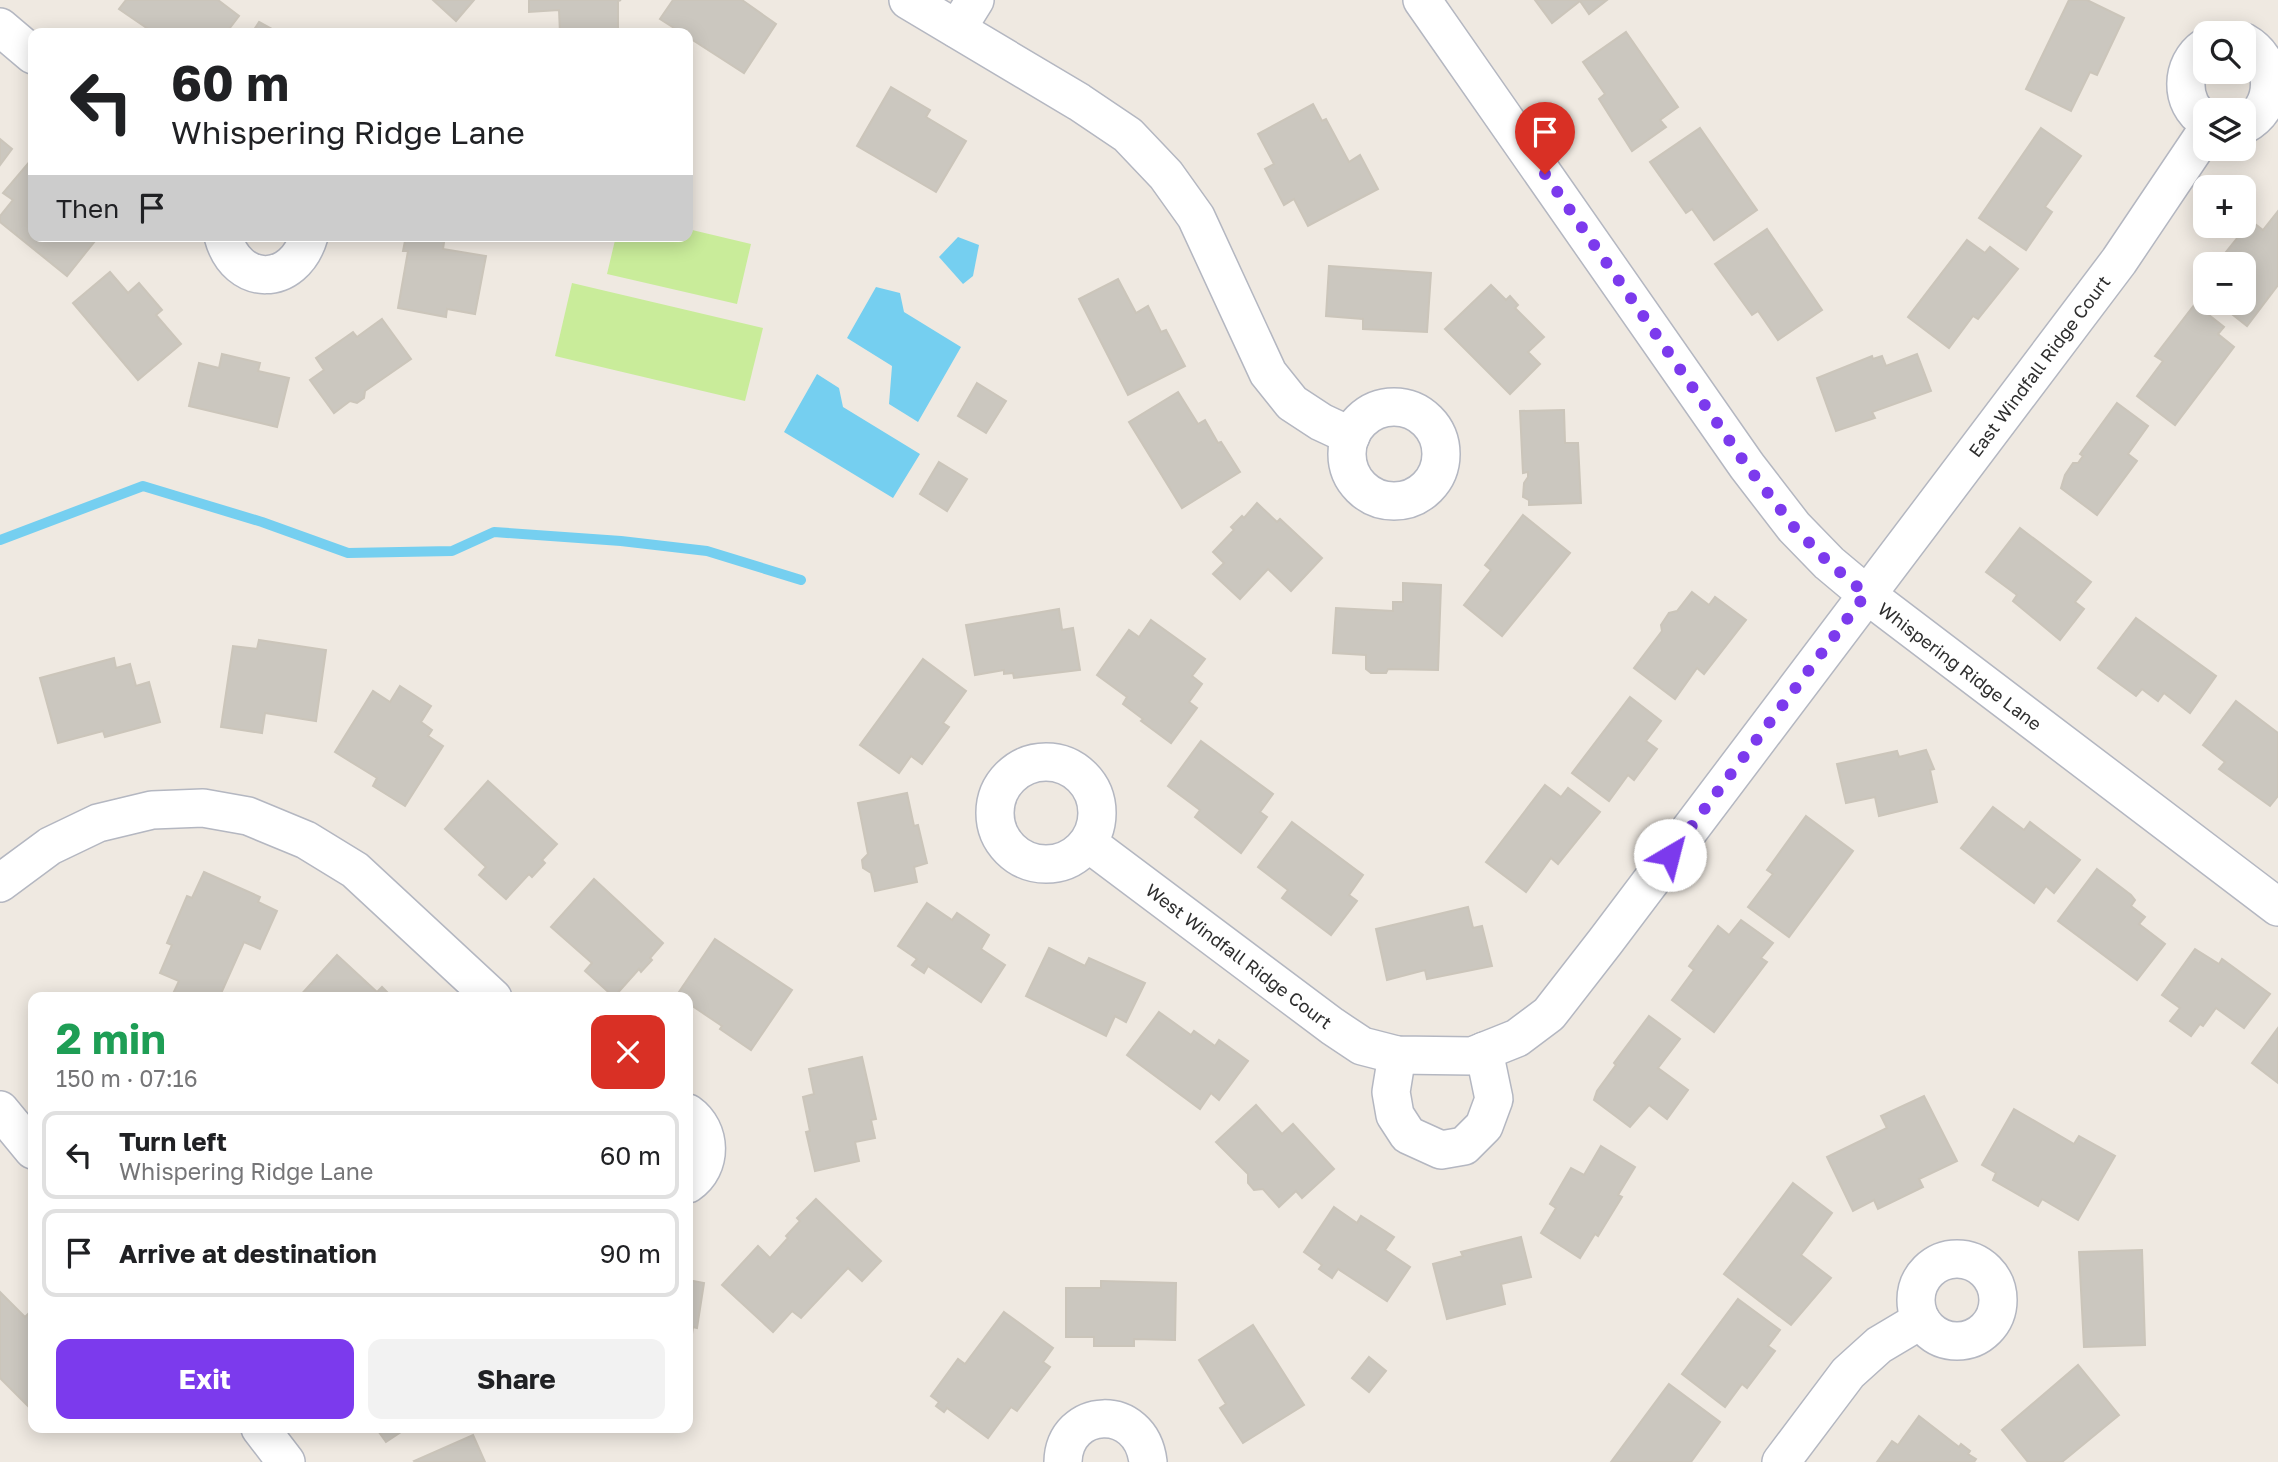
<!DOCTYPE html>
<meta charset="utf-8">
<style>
body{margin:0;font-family:"Golos Text",sans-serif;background:#f2f2f2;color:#202124;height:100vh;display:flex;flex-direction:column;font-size:26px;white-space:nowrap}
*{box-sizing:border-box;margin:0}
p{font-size:23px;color:#757577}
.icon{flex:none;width:38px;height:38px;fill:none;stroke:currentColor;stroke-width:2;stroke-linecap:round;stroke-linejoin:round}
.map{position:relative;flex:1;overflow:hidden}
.details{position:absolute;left:28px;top:992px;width:665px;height:441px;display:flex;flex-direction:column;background:#fff;border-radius:14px;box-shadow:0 4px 18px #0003}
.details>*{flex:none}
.guide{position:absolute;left:28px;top:28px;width:665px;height:214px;border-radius:14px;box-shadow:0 4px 18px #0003;background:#fff;color:#202124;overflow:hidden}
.buttons{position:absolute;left:2193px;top:21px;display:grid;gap:14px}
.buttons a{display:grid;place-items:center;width:63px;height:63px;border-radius:14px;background:#fff;box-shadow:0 4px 18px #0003;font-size:35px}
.pin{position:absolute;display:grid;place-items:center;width:60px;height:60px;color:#fff;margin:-72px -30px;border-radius:50% 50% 50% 0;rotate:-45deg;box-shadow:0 0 7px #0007}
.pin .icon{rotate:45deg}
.me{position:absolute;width:77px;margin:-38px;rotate:37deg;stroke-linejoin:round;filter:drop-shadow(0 0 5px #0008)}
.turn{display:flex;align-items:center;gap:24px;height:147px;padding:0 28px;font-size:32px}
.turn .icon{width:91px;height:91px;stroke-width:2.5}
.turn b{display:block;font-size:49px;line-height:60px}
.then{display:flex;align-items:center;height:66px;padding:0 28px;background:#0003;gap:14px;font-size:26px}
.round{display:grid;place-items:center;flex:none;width:74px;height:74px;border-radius:14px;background:#f2f2f2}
.head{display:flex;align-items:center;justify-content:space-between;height:119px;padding:0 28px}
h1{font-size:42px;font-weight:700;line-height:52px;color:#1e9e55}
.cta{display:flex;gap:14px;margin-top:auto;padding:14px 28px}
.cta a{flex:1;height:80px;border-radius:14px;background:#7c3aed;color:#fff;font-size:28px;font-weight:700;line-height:80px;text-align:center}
.cta a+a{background:#f2f2f2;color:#202124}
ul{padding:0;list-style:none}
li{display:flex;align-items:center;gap:21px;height:88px;margin:0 14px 10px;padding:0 14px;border:4px solid #e0e0e0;border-radius:14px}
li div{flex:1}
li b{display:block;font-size:26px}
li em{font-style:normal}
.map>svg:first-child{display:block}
</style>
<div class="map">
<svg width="2278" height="1462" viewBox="0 0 2278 1462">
<rect width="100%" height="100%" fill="#efe9e1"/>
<g fill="#c9ec9a">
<polygon points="688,229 751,244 737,304 607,274 616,236 688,236"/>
<polygon points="572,283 763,328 745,401 555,356"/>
</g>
<g fill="#75cff0">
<polygon points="958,237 979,245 973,276 963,284 939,257"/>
<polygon points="876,287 900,293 904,312 961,347 918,422 889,404 892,366 847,338"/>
<polygon points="817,374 839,388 843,407 920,454 893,498 784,432"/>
</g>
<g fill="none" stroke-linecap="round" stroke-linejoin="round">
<polyline stroke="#75cff0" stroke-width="10" points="0,540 143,486 262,522 348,553 452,551 494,532 621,541 707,551 801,580"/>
</g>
<g fill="#cbc7bf" stroke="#cbc5ba" stroke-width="2">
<polygon points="126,0 218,0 239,16 226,33 154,33 119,9"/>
<polygon points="433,0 474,0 456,21"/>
<polygon points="529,0 621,0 618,1 618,30 594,31 594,33 560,33 559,10 529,12"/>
<polygon points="673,0 742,0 776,24 744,73 688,37 688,33 682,33 660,19"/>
<polygon points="1535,0 1607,0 1589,14 1580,1 1552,23"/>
<polygon points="2069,0 2087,0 2124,18 2097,75 2090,72 2071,111 2026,89"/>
<polygon points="259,22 279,33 252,33"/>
<polygon points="1626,32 1678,107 1660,120 1666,127 1632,151 1599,99 1605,94 1583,62"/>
<polygon points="891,87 930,110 926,117 966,141 936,192 857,146"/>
<polygon points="1313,104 1322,121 1326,119 1349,162 1360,155 1378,189 1308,226 1294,199 1284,205 1265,169 1274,164 1258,134"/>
<polygon points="1700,128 1757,210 1714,240 1692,209 1686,213 1650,162"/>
<polygon points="2041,128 2081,156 2045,207 2052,212 2026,250 1979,218"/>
<polygon points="0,139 12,149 0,165"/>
<polygon points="31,160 33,162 33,236 99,236 67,276 0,222 0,216 13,200 3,193"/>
<polygon points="2278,211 2278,285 2247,326 2218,303 2244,303 2244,264 2228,264 2229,262 2222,257 2251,221 2263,230"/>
<polygon points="1767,229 1822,310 1778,340 1758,311 1752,315 1715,264"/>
<polygon points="406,236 445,236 443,249 486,256 475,314 447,309 446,317 398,308 408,251 403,251"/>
<polygon points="1967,240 1985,253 1990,247 2018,269 1978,319 1973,316 1949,348 1908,317"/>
<polygon points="1329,266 1431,273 1427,332 1363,329 1363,319 1326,316"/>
<polygon points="110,272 128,293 139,283 162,310 156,315 181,344 138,380 73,303"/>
<polygon points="1118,279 1136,313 1148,306 1161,332 1166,330 1185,366 1128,395 1079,299"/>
<polygon points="1491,285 1506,300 1510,296 1518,305 1515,308 1544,337 1528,352 1540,364 1510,394 1445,329"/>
<polygon points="2195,304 2224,327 2218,334 2234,347 2175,425 2137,396 2163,361 2155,356"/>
<polygon points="382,319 411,359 365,391 364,398 357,403 350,401 334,413 310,380 324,370 316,358 353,332 357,337"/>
<polygon points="222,354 260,363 258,371 289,378 277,427 189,406 199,363 219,368"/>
<polygon points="1917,354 1931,391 1872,412 1875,418 1836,431 1817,378 1872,356 1873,359 1882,356 1886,366"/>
<polygon points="977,383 1006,401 986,433 958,416"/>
<polygon points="1178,392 1198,424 1205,420 1218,443 1221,442 1240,472 1182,508 1129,422"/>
<polygon points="2117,403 2148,426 2128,454 2137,461 2097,515 2061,488 2065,475 2073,463 2078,463 2083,456 2080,454"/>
<polygon points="1564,410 1565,443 1578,443 1581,503 1529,505 1529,500 1523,497 1524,483 1528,477 1528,472 1523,473 1520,411"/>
<polygon points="939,462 967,479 947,511 920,494"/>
<polygon points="1257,503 1277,522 1280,519 1322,558 1291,591 1268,569 1240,599 1213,574 1224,563 1213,552 1234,530 1231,527 1242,516 1244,518"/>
<polygon points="1523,515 1570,553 1502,636 1464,605 1491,570 1485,565"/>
<polygon points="2020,528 2091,582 2075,602 2084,609 2060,640 2013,601 2017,595 1986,572"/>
<polygon points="1403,583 1441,585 1438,670 1388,669 1386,673 1371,673 1366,669 1366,655 1333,653 1336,608 1393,611 1393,602 1403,602"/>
<polygon points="1692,592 1709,605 1715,597 1746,620 1704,674 1697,668 1675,699 1634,668 1662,631 1661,625 1669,613 1677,611"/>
<polygon points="1059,609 1062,630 1073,628 1080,670 1014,678 1013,673 1004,674 1004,670 975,675 966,625"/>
<polygon points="2136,618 2216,676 2190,713 2164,693 2158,701 2142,689 2136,696 2098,668"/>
<polygon points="1151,620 1205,659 1192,676 1202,684 1189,702 1197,708 1171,743 1141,721 1143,719 1123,704 1127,697 1097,675 1129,630 1139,637"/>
<polygon points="259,640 326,650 316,721 265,713 262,733 221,727 233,646 257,649"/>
<polygon points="114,658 116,668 130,664 136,686 149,682 160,722 105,737 103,731 58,743 40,678"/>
<polygon points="923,659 966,691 943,723 949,727 922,764 911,756 899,773 860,745"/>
<polygon points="400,686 431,706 421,722 432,730 428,736 443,746 405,806 373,786 377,778 335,752 373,691 390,702"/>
<polygon points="1630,697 1661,721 1646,741 1657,749 1634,780 1628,775 1609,801 1572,773"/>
<polygon points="2236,701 2278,733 2278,796 2270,806 2219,769 2225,762 2203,745"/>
<polygon points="1201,741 1273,794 1260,812 1267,817 1241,853 1195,817 1200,810 1168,786"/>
<polygon points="1926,750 1934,769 1930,770 1937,802 1879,816 1875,797 1846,803 1837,764 1897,751 1899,757"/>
<polygon points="488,781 557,844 542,860 545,863 532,877 529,874 506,899 479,875 486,867 445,829"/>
<polygon points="1545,785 1561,797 1568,788 1600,812 1558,864 1551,858 1526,892 1486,862"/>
<polygon points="907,793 914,826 918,825 927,863 914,867 917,882 875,891 871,873 863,868 862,860 868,854 858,803"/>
<polygon points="1993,807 2024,830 2030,822 2080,860 2054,893 2046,886 2034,903 1961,848"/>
<polygon points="1806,816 1853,851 1789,937 1748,907 1773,874 1767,870"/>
<polygon points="1292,822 1363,875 1349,895 1357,901 1331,935 1282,898 1288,890 1258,867"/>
<polygon points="2097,869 2131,895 2135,900 2131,906 2145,917 2139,924 2165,944 2137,980 2058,921"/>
<polygon points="204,872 260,897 258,902 277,911 260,949 244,942 219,998 171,998 179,981 160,973 172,945 167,943 187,896 192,898"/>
<polygon points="594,879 663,943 650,958 652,960 641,972 639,969 614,997 585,971 592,963 551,927"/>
<polygon points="927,903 952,920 957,913 989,935 981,949 1005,965 981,1002 928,966 924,973 912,965 917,959 898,946"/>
<polygon points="1468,907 1473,928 1482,926 1492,966 1427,979 1425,970 1387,980 1376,929"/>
<polygon points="1741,920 1773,943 1761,958 1767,962 1714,1032 1672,1000 1694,970 1689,966 1718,926 1729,935"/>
<polygon points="715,939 792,990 751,1050 720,1029 722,1026 688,1003 688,998 677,995"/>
<polygon points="1049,948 1085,966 1089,958 1145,983 1126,1022 1115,1016 1106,1036 1026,996"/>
<polygon points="2195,949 2219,964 2222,959 2270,994 2244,1028 2216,1008 2203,1026 2200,1024 2191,1036 2170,1021 2180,1008 2162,995"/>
<polygon points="337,955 377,992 382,987 393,998 298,998"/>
<polygon points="1159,1012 1191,1035 1194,1031 1215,1046 1219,1040 1248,1061 1219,1100 1211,1093 1200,1109 1127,1055"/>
<polygon points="1649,1016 1680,1039 1658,1068 1688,1090 1667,1119 1649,1105 1630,1127 1594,1100 1597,1091 1616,1065 1614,1063"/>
<polygon points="2278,1028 2278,1083 2252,1063"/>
<polygon points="862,1057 876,1119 871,1120 875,1138 855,1142 859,1161 815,1171 806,1132 810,1131 803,1097 814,1094 809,1069"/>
<polygon points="1924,1096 1957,1161 1919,1179 1923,1187 1878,1209 1874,1200 1853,1211 1827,1157 1887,1128 1881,1116"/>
<polygon points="1256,1105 1282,1134 1293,1124 1334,1169 1302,1198 1296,1191 1279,1207 1263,1189 1254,1190 1248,1183 1248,1174 1216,1142"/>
<polygon points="2014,1109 2074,1144 2079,1136 2115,1156 2078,1220 2042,1199 2038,1206 1993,1180 1996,1173 1982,1165"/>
<polygon points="1601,1146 1635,1167 1618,1195 1622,1197 1598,1236 1595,1234 1580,1258 1541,1233 1556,1208 1550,1204 1571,1168 1584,1175"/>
<polygon points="1793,1183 1832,1213 1801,1255 1831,1278 1791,1325 1724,1274"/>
<polygon points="816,1199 881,1261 862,1281 848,1268 801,1318 792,1311 773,1332 722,1285 758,1246 770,1258 788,1238 786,1236 800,1221 797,1218"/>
<polygon points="1334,1207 1357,1223 1361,1216 1394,1237 1385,1250 1410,1267 1387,1301 1338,1269 1332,1278 1319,1269 1322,1265 1304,1252"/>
<polygon points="1521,1237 1531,1277 1501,1284 1505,1304 1447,1319 1433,1264 1463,1256 1461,1252"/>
<polygon points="2142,1250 2145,1345 2084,1347 2079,1252"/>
<polygon points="688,1280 704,1283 697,1328 693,1327 691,1341 688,1340"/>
<polygon points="1101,1281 1176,1283 1175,1340 1134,1339 1134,1346 1094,1346 1094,1337 1066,1337 1066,1288 1101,1288"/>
<polygon points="0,1292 25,1317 33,1309 32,1410 0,1378"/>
<polygon points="1738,1299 1780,1330 1768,1346 1775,1351 1747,1388 1742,1384 1725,1407 1682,1374"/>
<polygon points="1004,1312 1053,1348 1043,1362 1050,1367 1017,1411 1011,1407 988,1438 947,1408 944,1412 936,1406 939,1402 931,1396 958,1359 965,1364"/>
<polygon points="1253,1325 1304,1405 1243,1443 1220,1408 1226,1404 1199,1360"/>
<polygon points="1369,1357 1386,1371 1369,1392 1352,1378"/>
<polygon points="2078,1365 2119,1415 2062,1462 2028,1462 2002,1430"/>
<polygon points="1669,1384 1720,1422 1691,1462 1611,1462"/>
<polygon points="1919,1416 1959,1447 1961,1444 1970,1451 1968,1454 1976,1459 1974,1462 1877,1462 1892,1441 1898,1445"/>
<polygon points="376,1428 407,1428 386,1442"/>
<polygon points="473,1435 485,1462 415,1462 414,1461"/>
</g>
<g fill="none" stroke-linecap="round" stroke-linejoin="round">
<g stroke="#b4b7c1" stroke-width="40">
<g id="street">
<polyline points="908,0 1079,102 1128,135 1166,175 1196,217 1268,373 1292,403 1321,422 1351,436"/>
<polyline points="1422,0 1747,466 1794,527 1829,563 1866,594 2278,907"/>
<polyline points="0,27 33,55"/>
<polyline points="957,29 975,0"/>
<path d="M2244,42C2278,61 2278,107 2244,125"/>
<path d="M2205,47C2180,64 2179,104 2205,120"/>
<path d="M223,236C237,288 294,287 309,236"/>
<circle cx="1394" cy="454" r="47"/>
<circle cx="1046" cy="813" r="51"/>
<polyline points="1088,843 1332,1026 1362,1046 1397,1055 1472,1056 1517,1038 1549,1014 1605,942 2119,261 2205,133"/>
<polyline points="0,883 50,846 98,823 152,810 203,808 248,816 306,840 355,870 493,998"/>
<polyline points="1397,1055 1391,1092 1395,1115 1408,1135 1441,1150 1464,1146 1484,1126 1494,1099 1484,1051"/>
<polyline points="0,1110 33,1150"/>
<path d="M688,1113C712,1130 713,1167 688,1184"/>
<circle cx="1957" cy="1300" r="41"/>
<polyline points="260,1428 286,1462"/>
<path d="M1063,1462C1064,1407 1141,1402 1148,1462"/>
<polyline points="1781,1462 1848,1373 1879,1345 1921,1320"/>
</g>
</g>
<use href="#street" stroke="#fff" stroke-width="37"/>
</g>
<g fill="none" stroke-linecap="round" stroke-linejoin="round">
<polyline stroke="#7c3aed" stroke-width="12" stroke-dasharray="0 21.6" points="1545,174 1747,466 1794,527 1829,563 1866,594 1670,855"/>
</g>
<g text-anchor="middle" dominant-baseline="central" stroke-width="6" stroke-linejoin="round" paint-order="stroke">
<g font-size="18" fill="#2e2e2e" stroke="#fff">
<text transform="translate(2039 366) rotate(-53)">East Windfall Ridge Court</text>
<text transform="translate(1960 666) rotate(37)">Whispering Ridge Lane</text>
<text transform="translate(1239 956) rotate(37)">West Windfall Ridge Court</text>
</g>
</g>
</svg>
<div class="buttons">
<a><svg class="icon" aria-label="search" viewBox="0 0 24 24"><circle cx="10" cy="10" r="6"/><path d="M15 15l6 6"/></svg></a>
<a><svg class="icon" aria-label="layers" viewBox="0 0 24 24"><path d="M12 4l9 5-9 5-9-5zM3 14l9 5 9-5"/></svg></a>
<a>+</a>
<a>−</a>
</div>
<div class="pin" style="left:1545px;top:174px;background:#d93025"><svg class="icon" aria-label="arrive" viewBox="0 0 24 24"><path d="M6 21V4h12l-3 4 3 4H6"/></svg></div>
<svg class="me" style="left:1670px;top:855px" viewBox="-20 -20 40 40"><circle r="19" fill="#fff"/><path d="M0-13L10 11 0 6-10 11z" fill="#7c3aed"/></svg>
<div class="guide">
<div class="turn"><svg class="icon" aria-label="left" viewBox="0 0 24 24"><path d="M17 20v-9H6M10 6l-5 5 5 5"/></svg><div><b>60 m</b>Whispering Ridge Lane</div></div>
<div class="then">Then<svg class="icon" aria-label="arrive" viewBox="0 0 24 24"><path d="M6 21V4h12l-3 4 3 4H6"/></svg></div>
</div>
<section class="details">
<div class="head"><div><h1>2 min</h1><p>150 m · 07:16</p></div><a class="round" style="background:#d93025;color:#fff"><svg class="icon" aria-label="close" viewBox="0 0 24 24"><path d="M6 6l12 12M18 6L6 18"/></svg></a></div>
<ul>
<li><svg class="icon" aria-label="left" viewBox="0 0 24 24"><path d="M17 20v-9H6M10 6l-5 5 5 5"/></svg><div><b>Turn left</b><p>Whispering Ridge Lane</p></div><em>60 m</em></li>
<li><svg class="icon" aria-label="arrive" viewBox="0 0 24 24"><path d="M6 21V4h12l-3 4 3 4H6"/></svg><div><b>Arrive at destination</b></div><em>90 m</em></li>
</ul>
<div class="cta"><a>Exit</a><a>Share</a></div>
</section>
</div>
